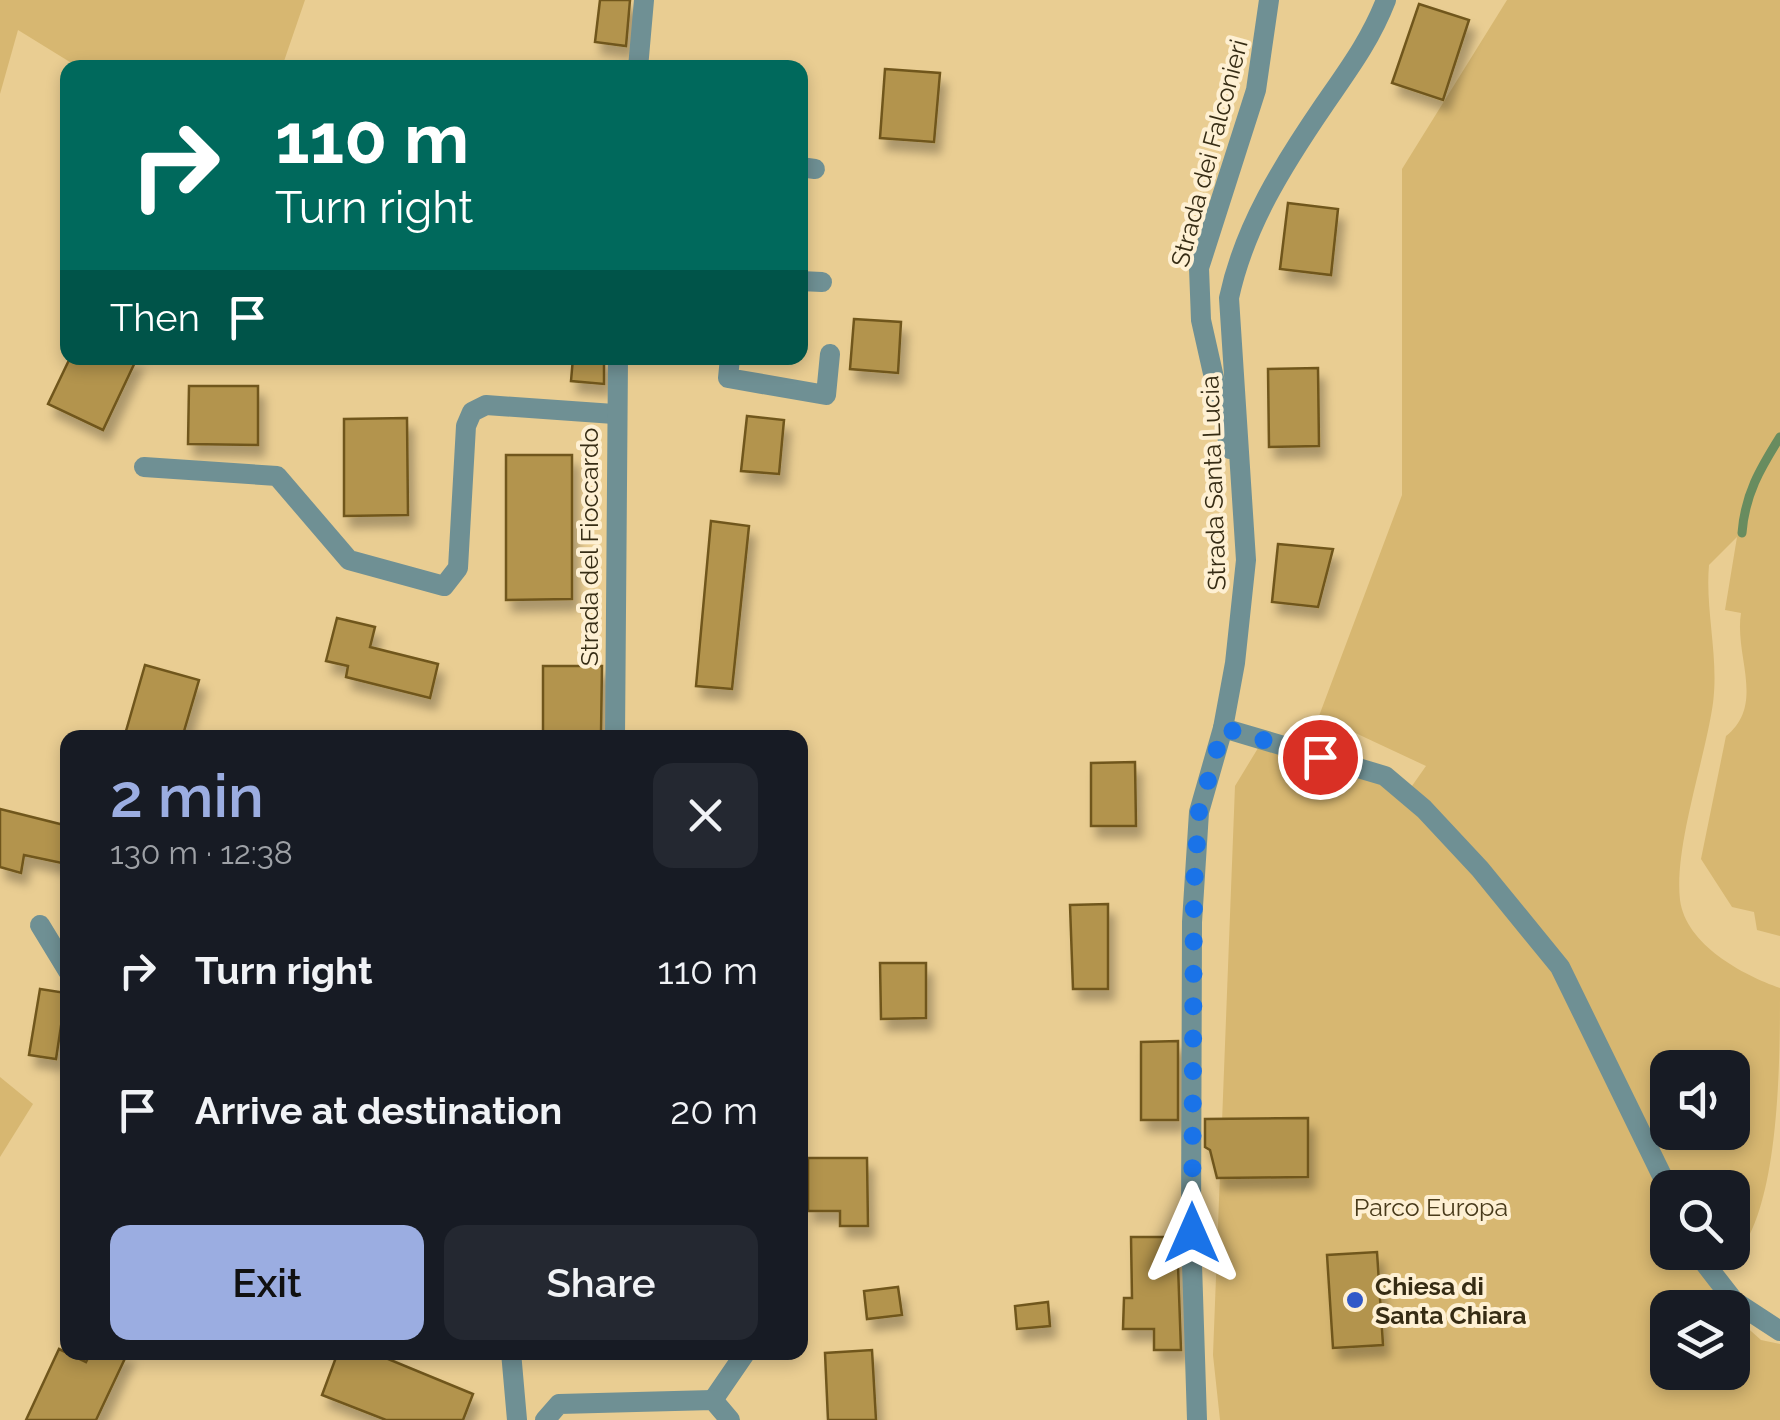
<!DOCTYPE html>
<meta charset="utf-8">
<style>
body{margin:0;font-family:Raleway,sans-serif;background:#242831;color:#f1f3f6;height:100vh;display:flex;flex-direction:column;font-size:38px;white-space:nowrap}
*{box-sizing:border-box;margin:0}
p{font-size:32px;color:#9ea1a6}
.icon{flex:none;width:55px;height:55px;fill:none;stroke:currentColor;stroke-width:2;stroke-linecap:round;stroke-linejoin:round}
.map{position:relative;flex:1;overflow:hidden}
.side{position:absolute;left:60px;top:730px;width:748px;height:630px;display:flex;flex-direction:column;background:#171b24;border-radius:20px;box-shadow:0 5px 15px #0003}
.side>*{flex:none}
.guide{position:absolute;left:60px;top:60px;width:748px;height:305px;border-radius:20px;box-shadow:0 5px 15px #0003;background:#00695c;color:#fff;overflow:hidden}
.controls{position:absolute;left:1650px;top:1050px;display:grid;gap:20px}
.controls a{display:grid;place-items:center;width:100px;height:100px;border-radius:20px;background:#171b24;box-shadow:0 5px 15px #0003;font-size:50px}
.pin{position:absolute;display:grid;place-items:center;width:85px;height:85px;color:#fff;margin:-42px;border:5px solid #fff;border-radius:50%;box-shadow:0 2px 10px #0007}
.me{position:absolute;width:110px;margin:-55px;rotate:0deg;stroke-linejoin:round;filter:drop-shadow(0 0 8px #0008)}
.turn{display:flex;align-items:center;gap:35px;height:210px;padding:0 50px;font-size:45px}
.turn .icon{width:130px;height:130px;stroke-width:2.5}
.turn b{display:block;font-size:70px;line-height:85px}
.then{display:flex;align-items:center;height:95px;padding:0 50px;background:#0003;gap:20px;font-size:38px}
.round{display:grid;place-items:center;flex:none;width:105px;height:105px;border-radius:20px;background:#242831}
.summary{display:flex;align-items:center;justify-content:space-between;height:170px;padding:0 50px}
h1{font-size:60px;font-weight:600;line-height:75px;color:#9bade1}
.action{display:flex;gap:20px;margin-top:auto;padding:20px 50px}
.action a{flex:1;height:115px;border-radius:20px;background:#9bade1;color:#111;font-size:40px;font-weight:600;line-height:115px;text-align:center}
.action a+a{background:#242831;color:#f1f3f6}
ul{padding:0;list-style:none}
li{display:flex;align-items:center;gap:30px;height:140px;padding:0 50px}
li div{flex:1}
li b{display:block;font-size:38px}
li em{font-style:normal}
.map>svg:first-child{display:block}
</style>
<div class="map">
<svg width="1780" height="1420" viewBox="0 0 1780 1420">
<defs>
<filter id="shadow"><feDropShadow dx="6" dy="11" stdDeviation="5" flood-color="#0004"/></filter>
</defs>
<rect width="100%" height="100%" fill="#e9cd92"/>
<g fill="#d7b771" fill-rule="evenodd">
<polygon points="0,0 305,0 282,67 78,67 18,30 0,94"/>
<path d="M1507,0H1780V936L1757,930L1754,912L1732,907L1701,859L1726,736C1766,704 1734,656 1741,613L1725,610L1737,537L1709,565C1705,610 1719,657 1713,703C1705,760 1674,846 1680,900C1686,945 1743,975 1780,988C1780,1060 1780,1194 1741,1250C1731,1260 1717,1269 1706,1279L1723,1307L1668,1308V1372H1732L1733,1315L1761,1340L1780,1344V1420H1220L1213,1355L1235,786L1266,735L1407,793L1426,766L1319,716L1402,495V169ZM1668,1068H1732V1132H1668ZM1668,1188H1732V1252H1668Z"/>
<polygon points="0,1077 33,1104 0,1157"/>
</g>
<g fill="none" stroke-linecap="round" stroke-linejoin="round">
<path stroke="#688c5f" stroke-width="9" d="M1742,533C1745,494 1760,469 1780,437"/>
</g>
<g fill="#b3944e" stroke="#70571c" stroke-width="2.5" filter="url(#shadow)">
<polygon points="600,0 630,0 626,46 595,42"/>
<polygon points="1419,4 1469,20 1443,100 1392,83"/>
<polygon points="885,69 940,73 934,142 880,138"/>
<polygon points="1288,203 1338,209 1331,275 1280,269"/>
<polygon points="854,319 901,322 898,373 850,369"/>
<polygon points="70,358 137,358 103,430 48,404"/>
<polygon points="573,358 604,358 604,384 571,381"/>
<polygon points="1318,368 1319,446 1269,447 1268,369"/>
<polygon points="189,386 258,386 258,445 188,444"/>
<polygon points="747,416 784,420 779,474 741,471"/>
<polygon points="407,418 408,515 344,516 344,419"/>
<polygon points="506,455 572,455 572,599 506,600"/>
<polygon points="711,521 749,526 732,689 696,686"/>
<polygon points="1278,544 1333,549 1318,607 1272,602"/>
<polygon points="337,618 375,627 370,647 438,664 430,698 346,677 348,666 326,661"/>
<polygon points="145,665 199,680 182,738 124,738"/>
<polygon points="543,666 602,666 601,733 543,733"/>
<polygon points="1135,762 1136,826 1091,826 1091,763"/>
<polygon points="0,809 68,826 62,863 24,855 21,873 0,867"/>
<polygon points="1108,904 1108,989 1073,989 1070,905"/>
<polygon points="880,963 926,963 926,1018 881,1019"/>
<polygon points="40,989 66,993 56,1059 29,1055"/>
<polygon points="1178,1041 1178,1120 1141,1120 1141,1042"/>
<polygon points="1308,1118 1308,1177 1217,1178 1210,1150 1205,1147 1205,1119"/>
<polygon points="808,1158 867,1158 868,1226 840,1226 840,1211 808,1211"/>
<polygon points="1131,1237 1177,1237 1181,1350 1154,1350 1154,1329 1123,1329 1124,1298 1132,1298"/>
<polygon points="1377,1252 1383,1345 1333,1348 1327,1255"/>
<polygon points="898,1287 902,1315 867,1319 864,1291"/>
<polygon points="1048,1302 1050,1326 1017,1329 1015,1306"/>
<polygon points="59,1349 86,1362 91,1352 128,1352 96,1420 26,1420"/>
<polygon points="872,1350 876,1420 828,1420 825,1353"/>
<polygon points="338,1352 390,1352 388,1359 473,1394 463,1420 386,1420 322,1395"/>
</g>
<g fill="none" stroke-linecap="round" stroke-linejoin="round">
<g stroke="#6f9094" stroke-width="20">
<polyline points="638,68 644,0"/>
<polyline points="800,167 815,169"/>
<polyline points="800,281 822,282"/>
<polyline points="730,358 728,378 826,395 830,354"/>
<polyline points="1230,449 1201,320 1199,268 1256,90 1269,0"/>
<polyline points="144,467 277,476 349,560 444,586 458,568 466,426 472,412 486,405 614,414"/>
<polyline points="1223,728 1385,776 1424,809 1480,869 1560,967 1668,1188"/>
<polyline points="615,738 618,358"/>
<polyline points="40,925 68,971"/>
<polyline points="1696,1252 1734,1301 1780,1331"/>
<polyline points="511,1352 517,1420"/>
<polyline points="713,1400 746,1352"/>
<polyline points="545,1420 559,1404 713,1400 730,1420"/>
<path d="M1197,1420L1191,1233L1192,922L1199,812L1223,728L1235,663L1246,560L1229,298C1244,227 1283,165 1324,105C1348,70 1370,41 1386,0"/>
</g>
</g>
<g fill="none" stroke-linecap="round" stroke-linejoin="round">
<polyline stroke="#1a73e8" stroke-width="18" stroke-dasharray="0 32.4" points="1192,1233 1194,886 1199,812 1223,728 1320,757"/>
</g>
<circle fill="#3158c8" stroke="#fef0d3" stroke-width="4" cx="1355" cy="1300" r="10"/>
<g text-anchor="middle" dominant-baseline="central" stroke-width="8" stroke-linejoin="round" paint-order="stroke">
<g font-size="25" fill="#362c14" stroke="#fef0d3">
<text transform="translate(1209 153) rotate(-75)">Strada dei Falconieri</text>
<text transform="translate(1213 483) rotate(-92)">Strada Santa Lucia</text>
<text transform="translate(589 547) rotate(-90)">Strada del Fioccardo</text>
</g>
<g font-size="25" fill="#493b1b" stroke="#fef0d3">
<text x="1431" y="1207">Parco Europa</text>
</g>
<g font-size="25" font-weight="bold" fill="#362c14" stroke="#fef0d3" text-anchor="start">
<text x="1375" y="1286">Chiesa di<tspan x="1375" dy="29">Santa Chiara</tspan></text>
</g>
</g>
</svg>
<div class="controls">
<a><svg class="icon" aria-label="sound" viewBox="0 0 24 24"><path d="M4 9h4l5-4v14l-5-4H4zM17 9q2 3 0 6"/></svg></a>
<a><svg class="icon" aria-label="search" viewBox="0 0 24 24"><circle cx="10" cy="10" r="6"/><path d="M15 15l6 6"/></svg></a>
<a><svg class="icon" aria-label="layers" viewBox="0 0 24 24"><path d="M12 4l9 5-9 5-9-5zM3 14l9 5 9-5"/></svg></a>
</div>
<div class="pin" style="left:1320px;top:757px;background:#d93025"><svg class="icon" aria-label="arrive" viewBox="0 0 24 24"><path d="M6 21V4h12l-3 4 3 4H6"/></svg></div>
<svg class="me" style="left:1192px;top:1233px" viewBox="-20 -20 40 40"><path d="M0-17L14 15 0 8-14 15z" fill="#1a73e8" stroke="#fff" stroke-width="4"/></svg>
<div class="guide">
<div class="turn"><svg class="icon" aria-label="right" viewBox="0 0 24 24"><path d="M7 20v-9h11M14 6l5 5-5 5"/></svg><div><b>110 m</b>Turn right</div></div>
<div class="then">Then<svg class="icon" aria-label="arrive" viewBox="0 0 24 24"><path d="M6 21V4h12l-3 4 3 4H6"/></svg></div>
</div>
<section class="side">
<div class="summary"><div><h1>2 min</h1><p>130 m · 12:38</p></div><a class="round"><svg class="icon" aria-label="close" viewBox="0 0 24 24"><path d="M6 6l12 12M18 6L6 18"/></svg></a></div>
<ul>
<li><svg class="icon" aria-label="right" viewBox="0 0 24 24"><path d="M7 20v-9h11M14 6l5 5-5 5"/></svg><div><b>Turn right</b></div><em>110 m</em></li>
<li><svg class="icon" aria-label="arrive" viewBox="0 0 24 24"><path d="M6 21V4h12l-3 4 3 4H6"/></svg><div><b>Arrive at destination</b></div><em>20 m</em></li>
</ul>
<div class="action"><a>Exit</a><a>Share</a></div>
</section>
</div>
